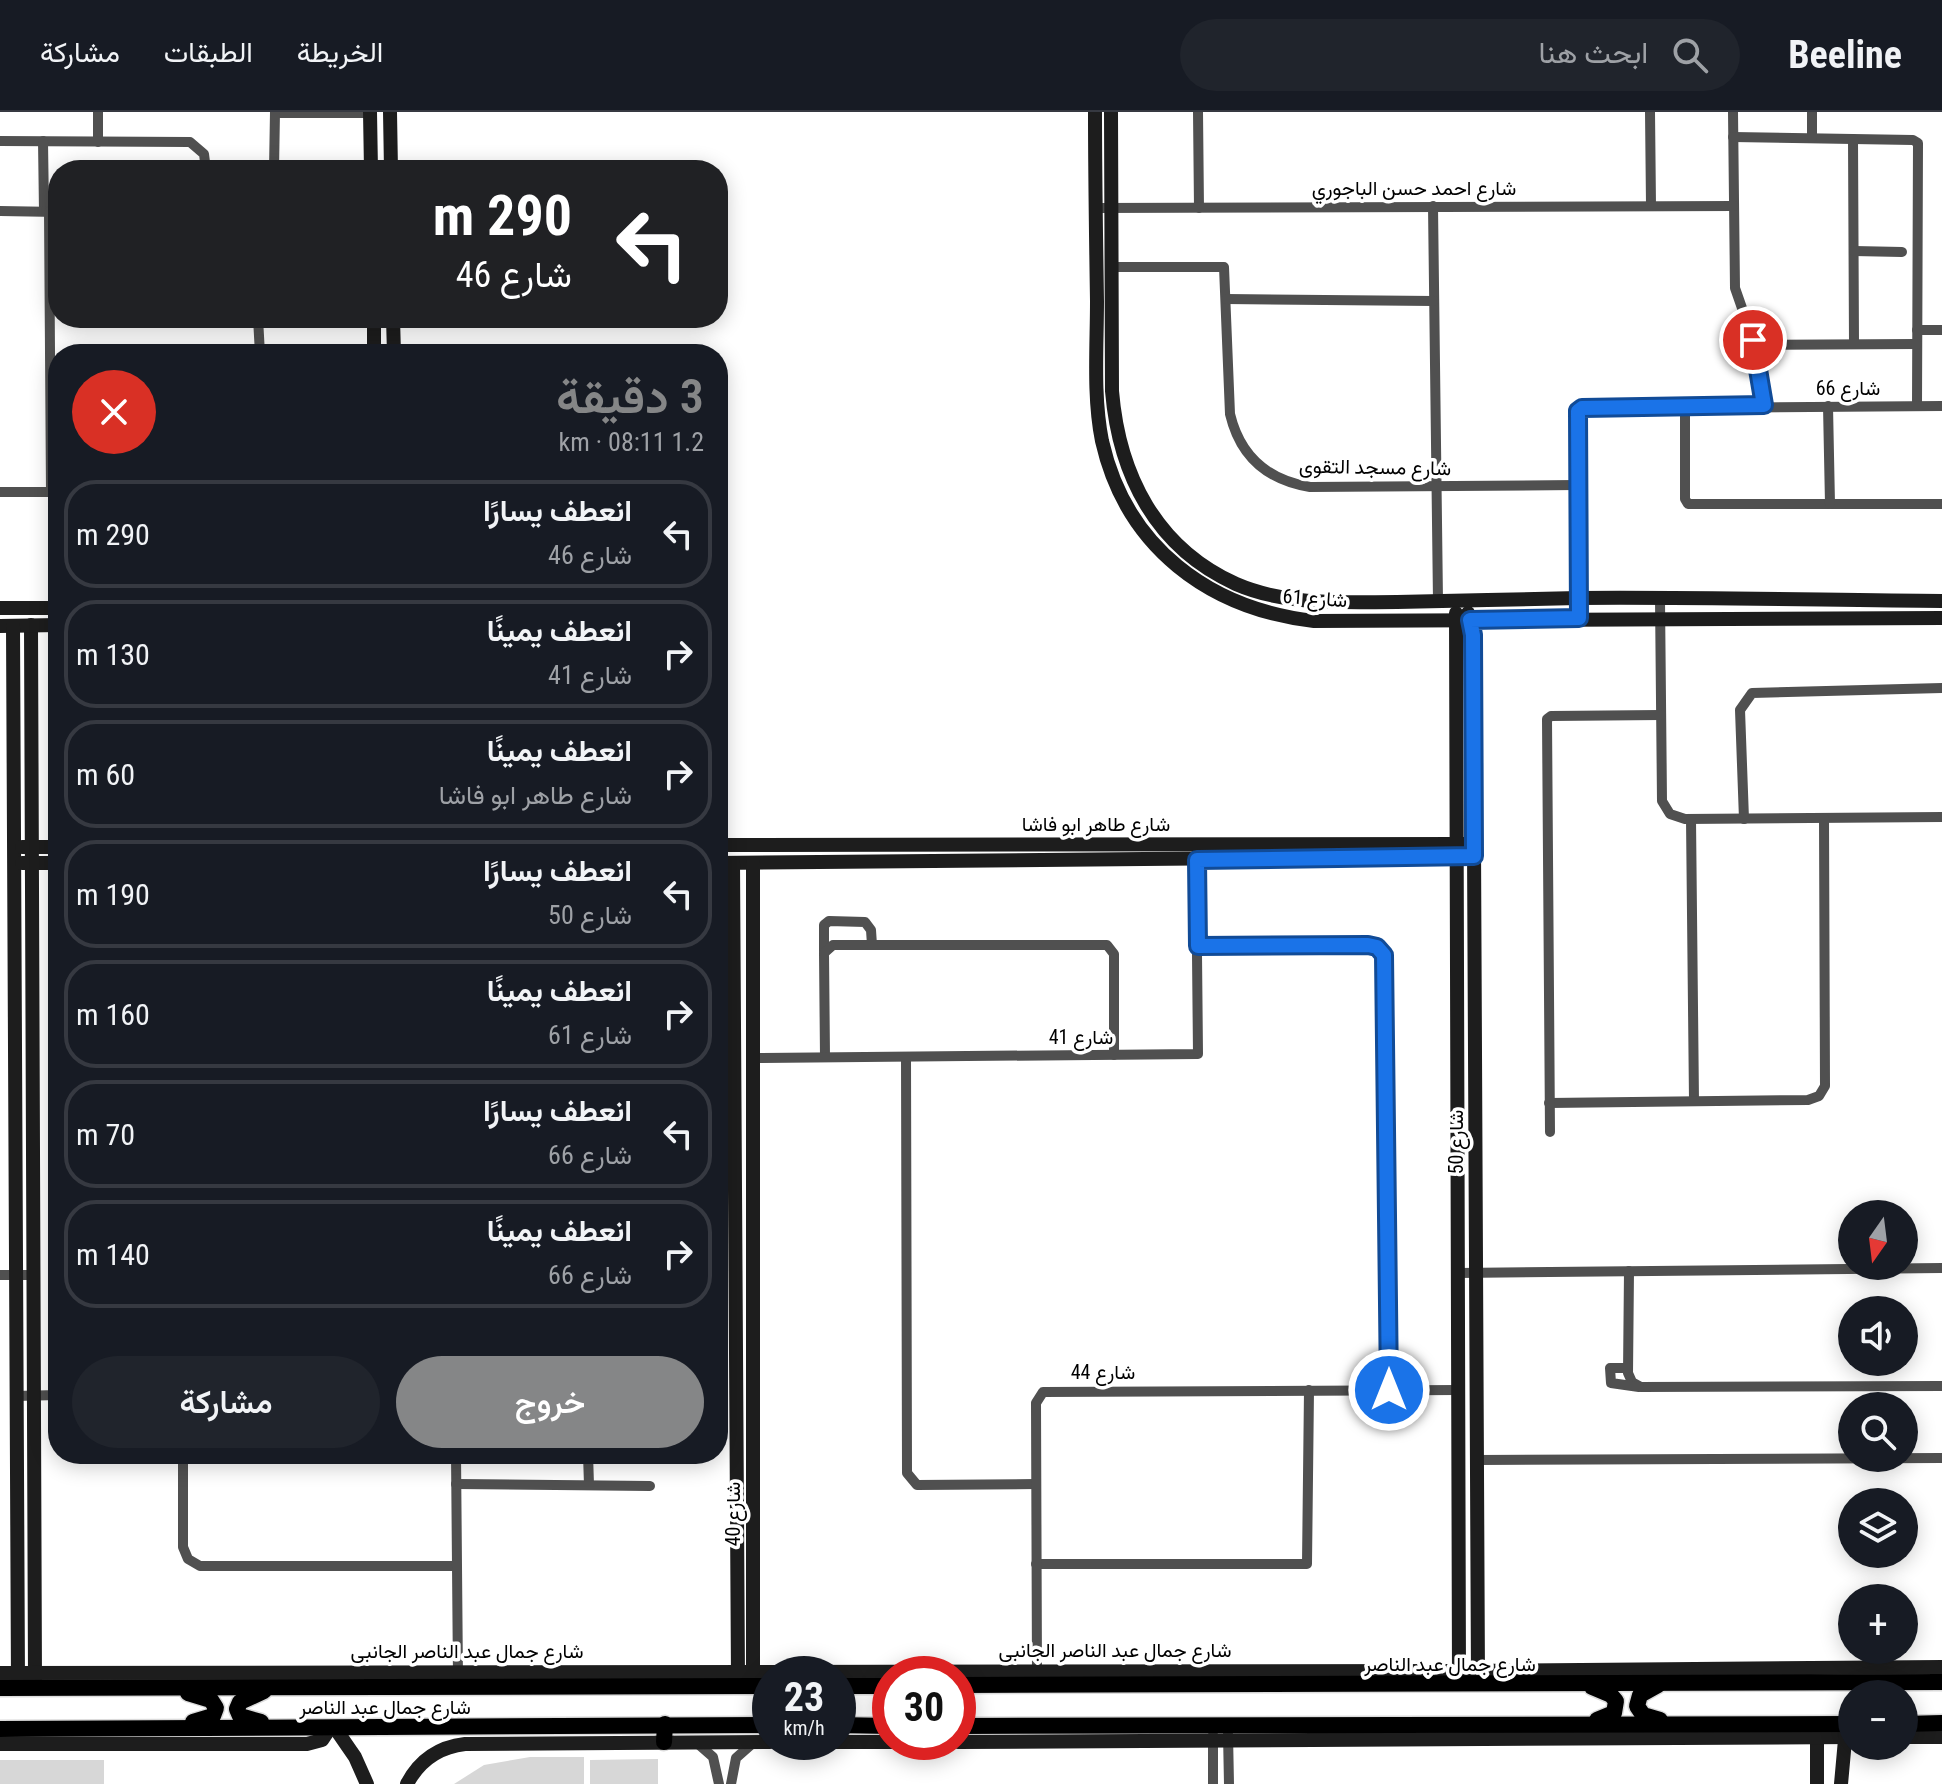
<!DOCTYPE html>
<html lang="ar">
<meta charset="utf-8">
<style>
body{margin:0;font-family:"Roboto Condensed",Vazirmatn,sans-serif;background:#20242c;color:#f1f3f6;direction:rtl;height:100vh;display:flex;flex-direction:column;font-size:30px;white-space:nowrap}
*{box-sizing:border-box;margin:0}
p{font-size:26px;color:#9ea1a6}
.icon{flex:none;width:44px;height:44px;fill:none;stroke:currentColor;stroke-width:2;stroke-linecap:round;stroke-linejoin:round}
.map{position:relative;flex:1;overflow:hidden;direction:ltr}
.drawer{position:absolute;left:48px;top:232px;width:680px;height:1120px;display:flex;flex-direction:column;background:#171b24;border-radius:32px;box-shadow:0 4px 20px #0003;direction:rtl}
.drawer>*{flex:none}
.top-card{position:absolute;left:48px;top:48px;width:680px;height:168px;border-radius:32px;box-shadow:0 4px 20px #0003;direction:rtl;background:#202124;color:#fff;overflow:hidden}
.needle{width:52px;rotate:194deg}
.controls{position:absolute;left:1838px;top:1088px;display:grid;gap:16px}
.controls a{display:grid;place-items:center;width:80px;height:80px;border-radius:50%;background:#171b24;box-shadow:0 4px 20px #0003;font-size:40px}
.speed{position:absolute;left:752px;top:1544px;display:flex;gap:16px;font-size:40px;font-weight:700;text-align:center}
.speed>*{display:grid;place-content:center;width:104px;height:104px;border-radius:50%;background:#171b24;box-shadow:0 4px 20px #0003;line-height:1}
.speed small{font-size:20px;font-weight:400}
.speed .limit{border:12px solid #d22;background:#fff;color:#111}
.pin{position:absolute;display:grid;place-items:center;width:68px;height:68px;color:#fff;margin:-34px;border:4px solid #fff;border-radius:50%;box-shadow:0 2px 8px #0007}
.me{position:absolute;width:88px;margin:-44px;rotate:0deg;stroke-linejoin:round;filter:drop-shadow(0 0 6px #0008)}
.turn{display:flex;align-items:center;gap:28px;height:168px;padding:0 24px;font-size:36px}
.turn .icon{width:104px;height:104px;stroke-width:2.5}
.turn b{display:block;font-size:56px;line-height:68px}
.round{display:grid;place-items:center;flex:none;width:84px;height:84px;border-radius:42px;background:#20242c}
.overview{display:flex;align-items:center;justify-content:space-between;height:136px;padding:0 24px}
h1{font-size:48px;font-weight:600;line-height:60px;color:#858687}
.cta{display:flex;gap:16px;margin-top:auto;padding:16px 24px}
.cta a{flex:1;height:92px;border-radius:48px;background:#858687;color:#fff;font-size:32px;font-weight:600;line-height:92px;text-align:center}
.cta a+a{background:#20242c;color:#f1f3f6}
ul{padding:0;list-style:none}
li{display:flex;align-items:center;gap:24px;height:108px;margin:0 16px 12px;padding:0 8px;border:4px solid #363941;border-radius:32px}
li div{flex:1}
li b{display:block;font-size:30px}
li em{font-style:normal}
header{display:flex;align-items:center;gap:48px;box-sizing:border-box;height:112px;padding:0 40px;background:#171b24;border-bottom:2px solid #363941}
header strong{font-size:38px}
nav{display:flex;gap:44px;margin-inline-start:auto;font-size:28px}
.search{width:560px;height:72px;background:#20242c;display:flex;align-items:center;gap:20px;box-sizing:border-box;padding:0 28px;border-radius:44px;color:#9ea1a6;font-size:30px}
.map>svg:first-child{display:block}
</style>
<header>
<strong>Beeline</strong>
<div class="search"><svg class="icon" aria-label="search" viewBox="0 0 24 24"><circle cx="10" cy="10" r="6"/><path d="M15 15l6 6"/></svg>ابحث هنا</div>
<nav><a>الخريطة</a><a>الطبقات</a><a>مشاركة</a></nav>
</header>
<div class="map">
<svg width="1942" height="1672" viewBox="0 0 1942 1672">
<rect width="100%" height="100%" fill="#fff"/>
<g fill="#d7d7d7">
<polygon points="530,1645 584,1645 584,1672 454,1672 484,1653"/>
<polygon points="658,1647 658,1672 590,1672 590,1648"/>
<rect x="0" y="1648" width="104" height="24"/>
</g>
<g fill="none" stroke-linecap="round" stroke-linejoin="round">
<g stroke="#dbdbdb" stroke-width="19">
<g id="primary">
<polyline points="958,1573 1942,1570"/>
<polyline points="1658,1573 1640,1583 1637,1594 1643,1603 1660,1608"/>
<polyline points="838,1574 890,1574"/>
<polyline points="1592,1575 1611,1583 1616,1589 1614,1601 1597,1608"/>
<polyline points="0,1576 770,1574"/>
<polyline points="188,1581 211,1588 216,1596 213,1604 193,1610"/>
<polyline points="261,1610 240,1604 237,1597 240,1590 264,1579"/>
<polyline points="1904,1612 1942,1611"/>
<polyline points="838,1613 890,1614"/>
<polyline points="958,1614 1852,1612"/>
<polyline points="0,1617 770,1613"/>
<polyline points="664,1630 665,1612"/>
</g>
</g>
<g stroke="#505050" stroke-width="10">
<polyline points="98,0 98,30"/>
<polyline points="1198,0 1199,96"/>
<polyline points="1650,0 1651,93"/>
<polyline points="1733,0 1735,176 1757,239 1764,293"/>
<polyline points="275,1 370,1"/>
<polyline points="1733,25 1913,28 1918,31 1917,294"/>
<polyline points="1812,26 1812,0"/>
<polyline points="1853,27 1854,232"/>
<polyline points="0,29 190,30 204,42 206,58"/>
<polyline points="43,29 44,99"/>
<polyline points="274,58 275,0"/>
<polyline points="1433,94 1438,489"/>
<polyline points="1095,96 1734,94"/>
<polyline points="0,99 58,100"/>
<polyline points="49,100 51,380"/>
<polyline points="1854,139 1902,140"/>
<path d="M1110,155H1224L1230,302C1240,344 1267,368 1310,375L1577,373"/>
<polyline points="1226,187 1434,189"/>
<polyline points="258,206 260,242"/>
<polyline points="1917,218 1942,218"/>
<polyline points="1755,233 1917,232"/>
<polyline points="1685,294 1685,387 1688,392 1942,392"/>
<polyline points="1828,294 1830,392"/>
<polyline points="0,380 58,380"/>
<polyline points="1660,487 1662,689 1670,702 1685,707 1942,705"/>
<polyline points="1579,506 1576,305 1580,297 1942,294"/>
<polyline points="1691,707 1694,989"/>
<polyline points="1744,707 1740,598 1752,581 1942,576"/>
<polyline points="1198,834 1368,833 1377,835 1384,843 1389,1278"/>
<polyline points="824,839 824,813 829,809 865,810 871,818 872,833"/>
<polyline points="718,942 734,942"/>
<polyline points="825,945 824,841 833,833 1107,833 1114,842 1114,943"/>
<polyline points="906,945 907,1361 917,1373 1036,1372"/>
<polyline points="753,946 1198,942 1196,742"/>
<polyline points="1549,991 1808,988 1819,984 1825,974 1824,706"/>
<polyline points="1550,1020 1547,607 1551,604 1661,603"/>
<polyline points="1629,1159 1628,1261 1632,1270 1641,1275 1942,1274"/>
<polyline points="1458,1161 1942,1156"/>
<polyline points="0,1163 33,1163"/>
<polyline points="1628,1256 1610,1256 1611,1271 1639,1275"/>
<polyline points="16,1284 58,1283"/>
<polyline points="183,1342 183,1435 188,1447 200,1454 456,1454"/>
<polyline points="456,1342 458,1566"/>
<polyline points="588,1342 589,1373"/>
<polyline points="1477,1348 1942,1346"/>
<polyline points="456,1372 650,1374"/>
<polyline points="1036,1452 1307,1452 1309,1278"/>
<polyline points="1037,1563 1036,1291 1043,1280 1459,1278"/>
<polyline points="1228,1622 1229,1672"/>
<polyline points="697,1631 713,1645 719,1672"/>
<polyline points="731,1672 736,1646 753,1631"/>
<polyline points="1213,1672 1213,1623"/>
</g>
<g stroke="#1d1d1d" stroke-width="14">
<polyline points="370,0 371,58"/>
<polyline points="390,0 391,58"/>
<path d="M1095,0C1095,63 1096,126 1097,189C1097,235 1093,284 1102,329C1126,435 1209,497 1314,509L1942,506"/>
<path d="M1111,0L1112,279C1119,363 1156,436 1236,472C1287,494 1342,490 1397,490C1457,489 1518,487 1578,486C1700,485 1821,488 1942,489"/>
<polyline points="374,206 374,242"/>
<polyline points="393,206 394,242"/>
<polyline points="0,496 58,496"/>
<polyline points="1456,501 1459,1568"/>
<polyline points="1468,501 1473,523 1478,1568"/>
<polyline points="31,513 35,1568"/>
<polyline points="0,514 58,513"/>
<polyline points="13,514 18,1569"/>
<polyline points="718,733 1466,732"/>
<polyline points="22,735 58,735"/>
<polyline points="22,751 58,751"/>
<polyline points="718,751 1466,744"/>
<polyline points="733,751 738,1566"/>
<polyline points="753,751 753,1565"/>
<polyline points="0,1561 1459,1559 1942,1555"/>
<polyline points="335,1616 355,1645 367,1672"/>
<polyline points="1817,1616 1817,1672"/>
<polyline points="1904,1625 1942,1625"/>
<polyline points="781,1630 919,1630"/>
<polyline points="958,1630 1852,1625"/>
<polyline points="0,1632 307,1632 322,1628 330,1616"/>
<path d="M407,1672C419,1649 439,1635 465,1632L770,1630"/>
<polyline points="1841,1672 1846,1617"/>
</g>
<use href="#primary" stroke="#000" stroke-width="16"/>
</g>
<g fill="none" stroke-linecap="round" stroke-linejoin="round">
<g stroke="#114b97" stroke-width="20">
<polyline id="route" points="1389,1278 1384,843 1377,835 1368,833 1198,834 1197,748 1474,744 1473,523 1470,508 1579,506 1578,299 1582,296 1764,293 1753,228"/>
</g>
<use href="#route" stroke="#1a73e8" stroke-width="14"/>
</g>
<g text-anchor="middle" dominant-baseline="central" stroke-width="7" stroke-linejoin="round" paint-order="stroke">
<g font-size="20" fill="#000" stroke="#fff">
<text x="1414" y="76">شارع احمد حسن الباجوري</text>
<text x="1848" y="276">شارع 66</text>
<text transform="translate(1375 355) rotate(1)">شارع مسجد التقوى</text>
<text transform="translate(1315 486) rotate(4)">شارع 61</text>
<text x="1096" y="712">شارع طاهر ابو فاشا</text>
<text x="1081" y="925">شارع 41</text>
<text transform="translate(1456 1030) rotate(-90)">شارع 50</text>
<text x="1103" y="1260">شارع 44</text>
<text transform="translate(733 1402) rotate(-90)">شارع 40</text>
<text x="1115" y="1538">شارع جمال عبد الناصر الجانبى</text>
<text x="467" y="1539">شارع جمال عبد الناصر الجانبى</text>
<text x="1450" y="1552">شارع جمال عبد الناصر</text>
<text x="385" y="1595">شارع جمال عبد الناصر</text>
</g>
</g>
</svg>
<div class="controls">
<a><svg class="needle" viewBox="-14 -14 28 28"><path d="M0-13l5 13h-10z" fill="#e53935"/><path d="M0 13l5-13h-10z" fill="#9ea1a6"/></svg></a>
<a><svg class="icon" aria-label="sound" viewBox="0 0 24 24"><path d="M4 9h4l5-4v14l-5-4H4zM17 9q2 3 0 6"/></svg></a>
<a><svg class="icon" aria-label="search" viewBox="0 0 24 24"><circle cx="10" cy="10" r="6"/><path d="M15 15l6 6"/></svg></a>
<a><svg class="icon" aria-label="layers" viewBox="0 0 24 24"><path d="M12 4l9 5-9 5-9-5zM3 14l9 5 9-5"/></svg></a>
<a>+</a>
<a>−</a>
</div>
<div class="speed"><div>23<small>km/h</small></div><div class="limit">30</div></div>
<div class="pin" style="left:1753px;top:228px;background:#d93025"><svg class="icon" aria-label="arrive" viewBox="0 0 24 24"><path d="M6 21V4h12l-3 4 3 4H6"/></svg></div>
<svg class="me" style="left:1389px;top:1278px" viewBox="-20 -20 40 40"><circle r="17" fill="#1a73e8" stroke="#fff" stroke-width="3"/><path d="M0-11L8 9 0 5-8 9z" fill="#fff"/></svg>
<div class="top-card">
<div class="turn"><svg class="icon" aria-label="left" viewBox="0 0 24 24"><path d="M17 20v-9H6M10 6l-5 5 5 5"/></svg><div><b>290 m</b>شارع 46</div></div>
</div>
<section class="drawer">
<div class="overview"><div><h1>3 دقيقة</h1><p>1.2 km · 08:11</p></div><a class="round" style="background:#d93025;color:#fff"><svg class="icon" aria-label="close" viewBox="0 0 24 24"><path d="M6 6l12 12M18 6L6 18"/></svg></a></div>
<ul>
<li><svg class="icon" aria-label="left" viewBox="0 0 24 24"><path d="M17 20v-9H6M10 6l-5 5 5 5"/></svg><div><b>انعطف يسارًا</b><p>شارع 46</p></div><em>290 m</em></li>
<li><svg class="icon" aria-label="right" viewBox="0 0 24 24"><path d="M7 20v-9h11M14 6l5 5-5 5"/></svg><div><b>انعطف يمينًا</b><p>شارع 41</p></div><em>130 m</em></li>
<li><svg class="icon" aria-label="right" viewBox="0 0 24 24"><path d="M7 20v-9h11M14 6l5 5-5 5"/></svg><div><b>انعطف يمينًا</b><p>شارع طاهر ابو فاشا</p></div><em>60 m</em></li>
<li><svg class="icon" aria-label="left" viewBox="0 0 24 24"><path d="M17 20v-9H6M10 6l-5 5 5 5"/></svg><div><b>انعطف يسارًا</b><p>شارع 50</p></div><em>190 m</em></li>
<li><svg class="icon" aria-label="right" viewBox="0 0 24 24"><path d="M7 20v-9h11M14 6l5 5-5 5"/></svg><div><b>انعطف يمينًا</b><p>شارع 61</p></div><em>160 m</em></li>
<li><svg class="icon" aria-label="left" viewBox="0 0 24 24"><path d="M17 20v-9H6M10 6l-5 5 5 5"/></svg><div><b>انعطف يسارًا</b><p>شارع 66</p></div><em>70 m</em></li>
<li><svg class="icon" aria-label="right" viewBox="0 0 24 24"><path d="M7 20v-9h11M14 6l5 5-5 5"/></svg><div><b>انعطف يمينًا</b><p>شارع 66</p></div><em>140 m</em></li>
</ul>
<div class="cta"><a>خروج</a><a>مشاركة</a></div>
</section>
</div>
